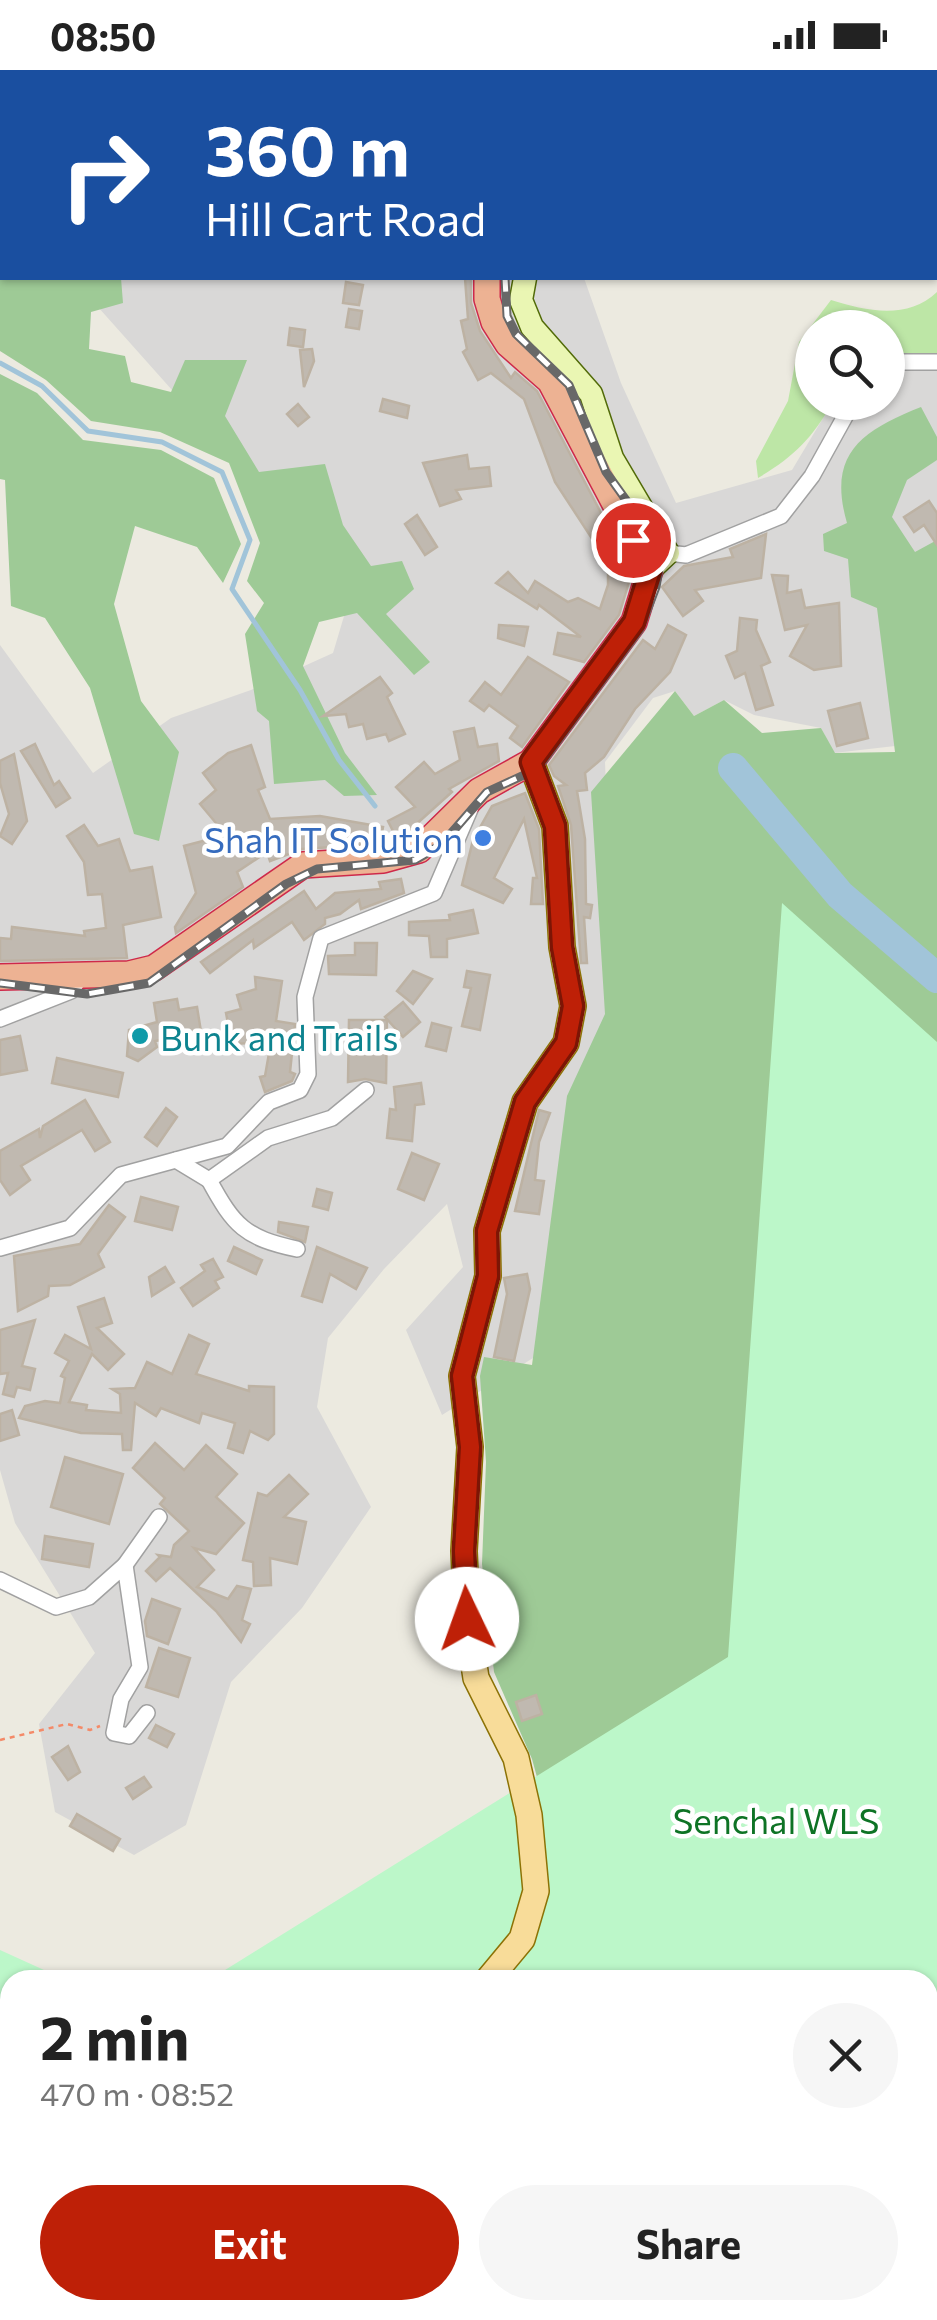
<!DOCTYPE html>
<meta charset="utf-8">
<style>
body{margin:0;font-family:Commissioner,sans-serif;background:#f6f6f6;color:#222;height:100vh;display:flex;flex-direction:column;font-size:38px;white-space:nowrap}
*{box-sizing:border-box;margin:0}
p{font-size:32px;color:#767676}
.icon{flex:none;width:55px;height:55px;fill:none;stroke:currentColor;stroke-width:2;stroke-linecap:round;stroke-linejoin:round}
.map{position:relative;flex:1;overflow:hidden}
.drawer{position:absolute;left:0px;top:1900px;width:938px;height:350px;display:flex;flex-direction:column;background:#fff;border-radius:30px 30px 0 0;box-shadow:0 2px 8px #0004}
.drawer>*{flex:none}
.banner{position:absolute;left:0px;top:0px;width:938px;height:210px;box-shadow:0 2px 8px #0004;background:#1a4fa0;color:#fff;overflow:hidden}
.tools{position:absolute;left:795px;top:240px;display:grid;gap:20px}
.tools a{display:grid;place-items:center;width:110px;height:110px;border-radius:50%;background:#fff;box-shadow:0 2px 8px #0004;font-size:50px}
.pin{position:absolute;display:grid;place-items:center;width:85px;height:85px;color:#fff;margin:-42px;border:5px solid #fff;border-radius:50%;box-shadow:0 2px 10px #0007}
.me{position:absolute;width:110px;margin:-55px;rotate:357deg;stroke-linejoin:round;filter:drop-shadow(0 0 8px #0008)}
.turn{display:flex;align-items:center;gap:35px;height:210px;padding:0 40px;font-size:45px}
.turn .icon{width:130px;height:130px;stroke-width:2.5}
.turn b{display:block;font-size:70px;line-height:85px}
.round{display:grid;place-items:center;flex:none;width:105px;height:105px;border-radius:52px;background:#f6f6f6}
.summary{display:flex;align-items:center;justify-content:space-between;height:170px;padding:0 40px}
h1{font-size:60px;font-weight:700;line-height:75px}
.primary-button{display:flex;gap:20px;margin-top:auto;padding:20px 40px}
.primary-button a{flex:1;height:115px;border-radius:60px;background:#be2007;color:#fff;font-size:40px;font-weight:700;line-height:115px;text-align:center}
.primary-button a+a{background:#f6f6f6;color:#222}
.status{display:flex;justify-content:space-between;align-items:center;height:70px;padding:0 50px;background:#fff;direction:ltr}
.status svg{height:28px;fill:currentColor}
.map>svg:first-child{display:block}
</style>
<div class="status"><b>08:50</b><svg viewBox="0 0 49 12"><path d="M0 12V9h3v3zM5 12V6h3v6zM10 12V3h3v9zM15 12V0h3v12zM26 1h20v11H26zM47 4h2v5h-2z"/></svg></div>
<div class="map">
<svg width="937" height="2250" viewBox="0 0 937 2250">
<rect width="100%" height="100%" fill="#eceae0"/>
<g fill="#d9d8d7">
<polygon points="219,0 471,0 471,2 220,2"/>
<polygon points="110,208 584,208 621,313 676,433 792,400 832,333 888,332 888,279 937,274 937,478 882,505 895,676 834,683 821,658 754,645 724,630 694,646 675,621 653,628 605,692 608,770 640,910 533,1288 442,1345 406,1260 463,1197 447,1134 384,1199 328,1268 317,1337 371,1437 302,1538 231,1612 186,1755 134,1785 55,1742 39,1654 95,1583 15,1453 0,1400 0,575 93,703 171,648 251,620 333,583 359,496 246,403 98,237"/>
</g>
<path fill="#bde6a6" d="M937,222V285L888,287V258H812V332L832,333C813,368 792,388 758,408L756,391L788,331L799,272L831,230C866,241 908,250 937,222Z"/>
<g fill="#9eca96">
<polygon points="0,0 219,2 2,2 2,208 121,208 123,233 91,242 89,279 125,286 131,312 171,322 185,290 247,290 225,346 259,402 325,394 343,455 371,496 402,491 414,519 386,544 430,592 414,605 357,543 319,552 303,596 345,683 377,725 344,726 325,710 274,714 269,651 257,641 245,564 264,533 247,511 260,473 229,393 160,362 91,351 46,310 0,281"/>
<polygon points="0,304 37,323 83,370 161,380 214,408 241,474 223,513 197,477 135,456 114,534 141,631 179,682 159,771 134,764 90,618 45,548 11,536 5,410 0,409"/>
<path d="M921,337L937,367V390L907,410L892,447L915,482L937,470V893L846,816L738,695L725,690L726,702L837,830L937,914V2250L928,2240V1910L543,1729L532,1689L494,1602L482,1494L486,1392L480,1306L484,1287L532,1295L567,1026L605,944L591,722L675,621L694,646L724,630L762,663L821,658L835,683L895,682L877,538L851,527L848,489L824,481L823,464L847,453C827,384 861,361 921,337Z"/>
</g>
<polygon fill="#bcf7c9" points="782,833 937,972 937,2250 0,2250 0,1880 66,1910 10,1910 10,2240 928,2240 928,1910 209,1910 728,1587"/>
<g fill="none" stroke-linecap="round" stroke-linejoin="round">
<polyline stroke="#a1c4d9" stroke-width="5" points="0,293 42,316 88,361 162,372 222,402 250,470 232,519 300,620 339,690 375,736"/>
<g stroke="#a1c4d9" stroke-width="30">
<polyline points="733,698 840,825 937,908"/>
<polyline points="928,2215 937,2209"/>
<polyline points="860,2250 881,2240"/>
</g>
</g>
<g fill="#c0b9b0" stroke="#bdb2a3" stroke-width="2.5">
<polygon points="465,208 471,208 471,233 480,261 511,308 515,302 537,321 632,502 619,545 584,592 554,584 558,563 581,567 539,535 537,539 496,513 508,502 528,523 535,511 568,532 578,528 600,539 608,515 608,493 555,412 524,329 491,303 478,310 463,282 467,279 461,251 468,249"/>
<polygon points="346,212 363,215 359,235 343,233"/>
<polygon points="349,239 362,241 359,259 346,257"/>
<polygon points="290,258 305,260 303,277 288,275"/>
<polygon points="312,279 314,291 304,317 300,280"/>
<polygon points="383,329 409,336 407,348 380,341"/>
<polygon points="298,334 309,347 298,356 287,344"/>
<polygon points="467,385 469,399 489,397 491,416 456,420 461,429 440,436 423,393"/>
<polygon points="929,431 937,443 937,475 924,455 914,462 904,447"/>
<polygon points="417,445 437,477 425,485 405,454"/>
<polygon points="766,464 761,508 695,520 703,531 683,546 662,517 684,496 733,487 730,479"/>
<polygon points="772,505 788,506 787,523 801,520 805,538 839,533 841,596 814,600 790,586 807,555 785,560"/>
<polygon points="740,548 757,550 756,560 770,592 761,596 773,635 756,640 745,603 735,608 726,586 737,581"/>
<polygon points="499,555 528,557 524,576 498,568"/>
<polygon points="668,555 686,565 670,602 635,639 604,687 585,703 587,720 577,721 585,769 586,834 592,835 590,848 584,847 587,893 581,893 571,755 558,716 566,715 554,706 549,695 643,570 655,579"/>
<polygon points="528,587 569,612 522,677 510,668 518,656 489,635 484,641 470,631 485,612 501,625"/>
<polygon points="380,607 392,623 387,627 405,664 389,671 386,664 367,669 363,654 349,657 346,644 323,646"/>
<polygon points="860,633 868,668 837,676 828,641"/>
<polygon points="474,658 478,677 497,674 499,691 449,719 452,722 412,758 411,765 397,769 388,751 415,737 396,717 424,692 435,704 460,690 454,662"/>
<polygon points="35,674 54,715 59,711 70,728 56,737 21,681"/>
<polygon points="251,675 265,717 258,720 270,749 320,746 383,757 380,774 302,779 270,791 267,782 237,802 243,817 176,863 175,857 196,823 184,776 226,765 200,734 216,720 203,703 228,683"/>
<polygon points="14,684 27,751 12,774 0,766 9,744 0,713 0,691"/>
<polygon points="525,723 539,759 543,834 531,834 533,808 537,808 524,749 494,808 512,819 503,833 462,815 473,770 492,736"/>
<polygon points="84,755 98,776 119,769 130,801 152,797 161,847 123,855 127,888 0,891 0,868 11,869 12,857 85,866 84,861 106,858 102,824 88,825 84,792 67,766"/>
<polygon points="401,809 404,823 361,839 359,830 340,844 325,848 325,854 304,870 292,852 254,878 253,870 210,903 201,892 304,821 316,839 335,823 381,819 379,812"/>
<polygon points="473,840 478,863 447,869 447,887 431,887 429,866 409,865 409,852 450,850 449,845"/>
<polygon points="355,873 377,873 376,905 329,904 328,886 355,885"/>
<polygon points="413,901 432,909 413,934 397,921"/>
<polygon points="467,901 490,905 480,960 462,956 471,918 464,917"/>
<polygon points="255,907 282,911 276,951 295,954 290,1002 295,1004 292,1011 265,1022 260,1007 265,1006 271,972 232,974 226,943 241,939 237,925 256,919"/>
<polygon points="177,929 179,940 197,937 203,974 188,977 186,966 155,971 157,977 138,991 127,986 129,960 157,952 154,933"/>
<polygon points="403,932 420,952 403,967 385,947"/>
<polygon points="349,950 387,950 386,1013 365,1009 348,1012"/>
<polygon points="432,953 451,958 446,981 426,976"/>
<polygon points="20,966 27,1000 0,1005 0,970"/>
<polygon points="57,988 123,1003 118,1027 52,1013"/>
<polygon points="421,1013 424,1034 415,1035 412,1071 387,1068 390,1039 396,1040 394,1017"/>
<polygon points="85,1030 110,1072 95,1081 82,1060 21,1096 30,1110 10,1125 0,1110 0,1081 39,1059 40,1068 43,1056"/>
<polygon points="166,1038 177,1047 157,1076 145,1067"/>
<polygon points="539,1040 550,1043 539,1072 535,1110 544,1111 539,1144 515,1141"/>
<polygon points="412,1083 439,1094 424,1130 398,1119"/>
<polygon points="317,1119 332,1123 328,1140 313,1136"/>
<polygon points="141,1127 178,1137 172,1160 135,1151"/>
<polygon points="109,1135 125,1147 98,1184 104,1197 70,1215 49,1216 48,1226 18,1241 14,1186 80,1174"/>
<polygon points="279,1152 308,1157 305,1172 278,1162"/>
<polygon points="234,1177 262,1190 256,1204 228,1191"/>
<polygon points="317,1177 367,1198 356,1219 330,1204 322,1232 302,1226"/>
<polygon points="213,1189 223,1207 215,1211 219,1218 193,1236 181,1218 205,1201 201,1195"/>
<polygon points="165,1197 174,1212 152,1226 149,1207"/>
<polygon points="527,1204 530,1219 514,1291 494,1287 507,1224 504,1208"/>
<polygon points="104,1228 112,1253 97,1258 124,1284 108,1300 92,1284 69,1332 87,1335 86,1340 121,1343 120,1324 112,1319 135,1318 147,1292 172,1304 189,1265 209,1274 196,1304 249,1321 249,1316 274,1317 274,1364 268,1370 250,1361 243,1383 228,1378 235,1353 202,1343 199,1353 161,1338 156,1346 135,1333 131,1380 123,1380 122,1364 81,1363 19,1348 25,1336 45,1331 60,1333 65,1308 61,1306 69,1291 55,1283 65,1265 91,1279 78,1237"/>
<polygon points="35,1250 22,1296 35,1299 30,1320 17,1317 14,1327 3,1324 8,1303 0,1304 0,1260"/>
<polygon points="12,1340 19,1365 0,1371 0,1344"/>
<polygon points="155,1373 184,1400 206,1375 237,1404 216,1427 244,1453 216,1484 194,1478 214,1500 197,1517 228,1529 237,1516 251,1519 242,1550 250,1554 241,1572 216,1541 170,1498 156,1511 146,1501 160,1487 158,1485 171,1487 174,1475 189,1461 160,1434 165,1428 133,1398"/>
<polygon points="65,1387 123,1404 109,1454 51,1437"/>
<polygon points="289,1405 308,1424 284,1447 306,1452 297,1494 270,1488 271,1515 254,1516 253,1492 243,1490 258,1423 267,1426"/>
<polygon points="45,1466 93,1474 89,1497 42,1489"/>
<polygon points="152,1529 180,1539 168,1574 147,1566 145,1551"/>
<polygon points="159,1578 190,1588 178,1627 146,1617"/>
<polygon points="536,1625 542,1644 522,1651 516,1632"/>
<polygon points="156,1655 174,1664 167,1677 149,1668"/>
<polygon points="68,1676 80,1702 68,1710 52,1687"/>
<polygon points="144,1707 151,1717 133,1729 126,1718"/>
<polygon points="77,1744 120,1769 113,1781 70,1756"/>
</g>
<g fill="none" stroke-linecap="round" stroke-linejoin="round">
<g stroke="#a1a1a1" stroke-width="18">
<g id="minor">
<polyline points="888,292 937,292"/>
<polyline points="668,483 686,485 781,446 812,406 853,332"/>
<polyline points="0,949 71,921 81,907"/>
<polyline points="176,1090 209,1110 268,1068 332,1048 366,1020"/>
<path d="M209,1110C234,1156 245,1168 297,1179"/>
<polyline points="0,1178 70,1158 121,1105 227,1076 269,1032 300,1020 308,1004 305,927 321,868 434,823 471,737"/>
<polyline points="125,1495 159,1447"/>
<polyline points="0,1510 56,1537 89,1527 125,1495 140,1597 121,1629 114,1663 129,1666 147,1643"/>
</g>
</g>
<g stroke="#526b08" stroke-width="25">
<g id="secondary">
<polyline points="459,2 460,0"/>
<polyline points="525,208 521,230 532,257 591,324 612,388 668,483 650,500"/>
</g>
</g>
<g stroke="#8c7205" stroke-width="28">
<g id="primary">
<polyline points="488,1910 522,1869 536,1821 529,1745 516,1688 476,1608 467,1549 464,1481 470,1377 462,1306 488,1206 487,1161 525,1032 566,973 573,936 562,877 555,756 531,692"/>
<polyline points="319,2240 323,2250"/>
</g>
</g>
<g stroke="#ce294a" stroke-width="28">
<g id="trunk">
<polyline points="395,0 396,2"/>
<polyline points="0,907 129,904 154,898 303,795 383,790 419,780 479,721 531,692 634,552 650,500 550,311 508,274 494,252 487,229 487,208"/>
</g>
</g>
<polyline stroke="#f48a68" stroke-width="2.5" stroke-dasharray="5 5" stroke-linecap="butt" points="0,1670 67,1654 90,1660 100,1656"/>
<use href="#minor" stroke="#fff" stroke-width="15"/>
<use href="#secondary" stroke="#eaf6b3" stroke-width="22"/>
<use href="#primary" stroke="#f8dc99" stroke-width="25"/>
<use href="#trunk" stroke="#edb293" stroke-width="25"/>
<g stroke="#686868" stroke-width="9">
<g id="rail">
<polyline points="409,0 410,2"/>
<polyline points="0,913 87,924 149,913 286,814 317,799 415,790 441,775 487,722 537,699 640,559 656,517 660,492 646,458 606,402 569,315 516,264 507,246 505,208"/>
</g>
</g>
<use href="#rail" stroke="#fff" stroke-width="5" stroke-dasharray="15" stroke-linecap="butt"/>
</g>
<g fill="none" stroke-linecap="round" stroke-linejoin="round">
<g stroke="#7c1505" stroke-width="25">
<polyline id="route" points="467,1549 464,1481 470,1377 462,1306 488,1206 487,1161 525,1032 566,973 573,936 562,877 555,756 531,692 634,552 650,500 633,470"/>
</g>
<use href="#route" stroke="#be2007" stroke-width="18"/>
</g>
<circle fill="#3f7fe0" stroke="#fff" stroke-width="4" cx="483" cy="768" r="10"/>
<circle fill="#0f9aa8" stroke="#fff" stroke-width="4" cx="140" cy="966" r="10"/>
<g text-anchor="middle" dominant-baseline="central" stroke-width="9" stroke-linejoin="round" paint-order="stroke">
<g font-size="35" fill="#366cbe" stroke="#fff" text-anchor="end">
<text x="463" y="768">Shah IT Solution</text>
</g>
<g font-size="35" fill="#0d838f" stroke="#fff" text-anchor="start">
<text x="160" y="966">Bunk and Trails</text>
</g>
<g font-size="35" fill="#0e7325" stroke="#fff">
<text x="776" y="1749">Senchal WLS</text>
</g>
</g>
</svg>
<div class="tools">
<a><svg class="icon" aria-label="search" viewBox="0 0 24 24"><circle cx="10" cy="10" r="6"/><path d="M15 15l6 6"/></svg></a>
</div>
<div class="pin" style="left:633px;top:470px;background:#d93025"><svg class="icon" aria-label="arrive" viewBox="0 0 24 24"><path d="M6 21V4h12l-3 4 3 4H6"/></svg></div>
<svg class="me" style="left:467px;top:1549px" viewBox="-20 -20 40 40"><circle r="19" fill="#fff"/><path d="M0-13L10 11 0 6-10 11z" fill="#be2007"/></svg>
<div class="banner">
<div class="turn"><svg class="icon" aria-label="right" viewBox="0 0 24 24"><path d="M7 20v-9h11M14 6l5 5-5 5"/></svg><div><b>360 m</b>Hill Cart Road</div></div>
</div>
<section class="drawer">
<div class="summary"><div><h1>2 min</h1><p>470 m · 08:52</p></div><a class="round"><svg class="icon" aria-label="close" viewBox="0 0 24 24"><path d="M6 6l12 12M18 6L6 18"/></svg></a></div>
<div class="primary-button"><a>Exit</a><a>Share</a></div>
</section>
</div>
